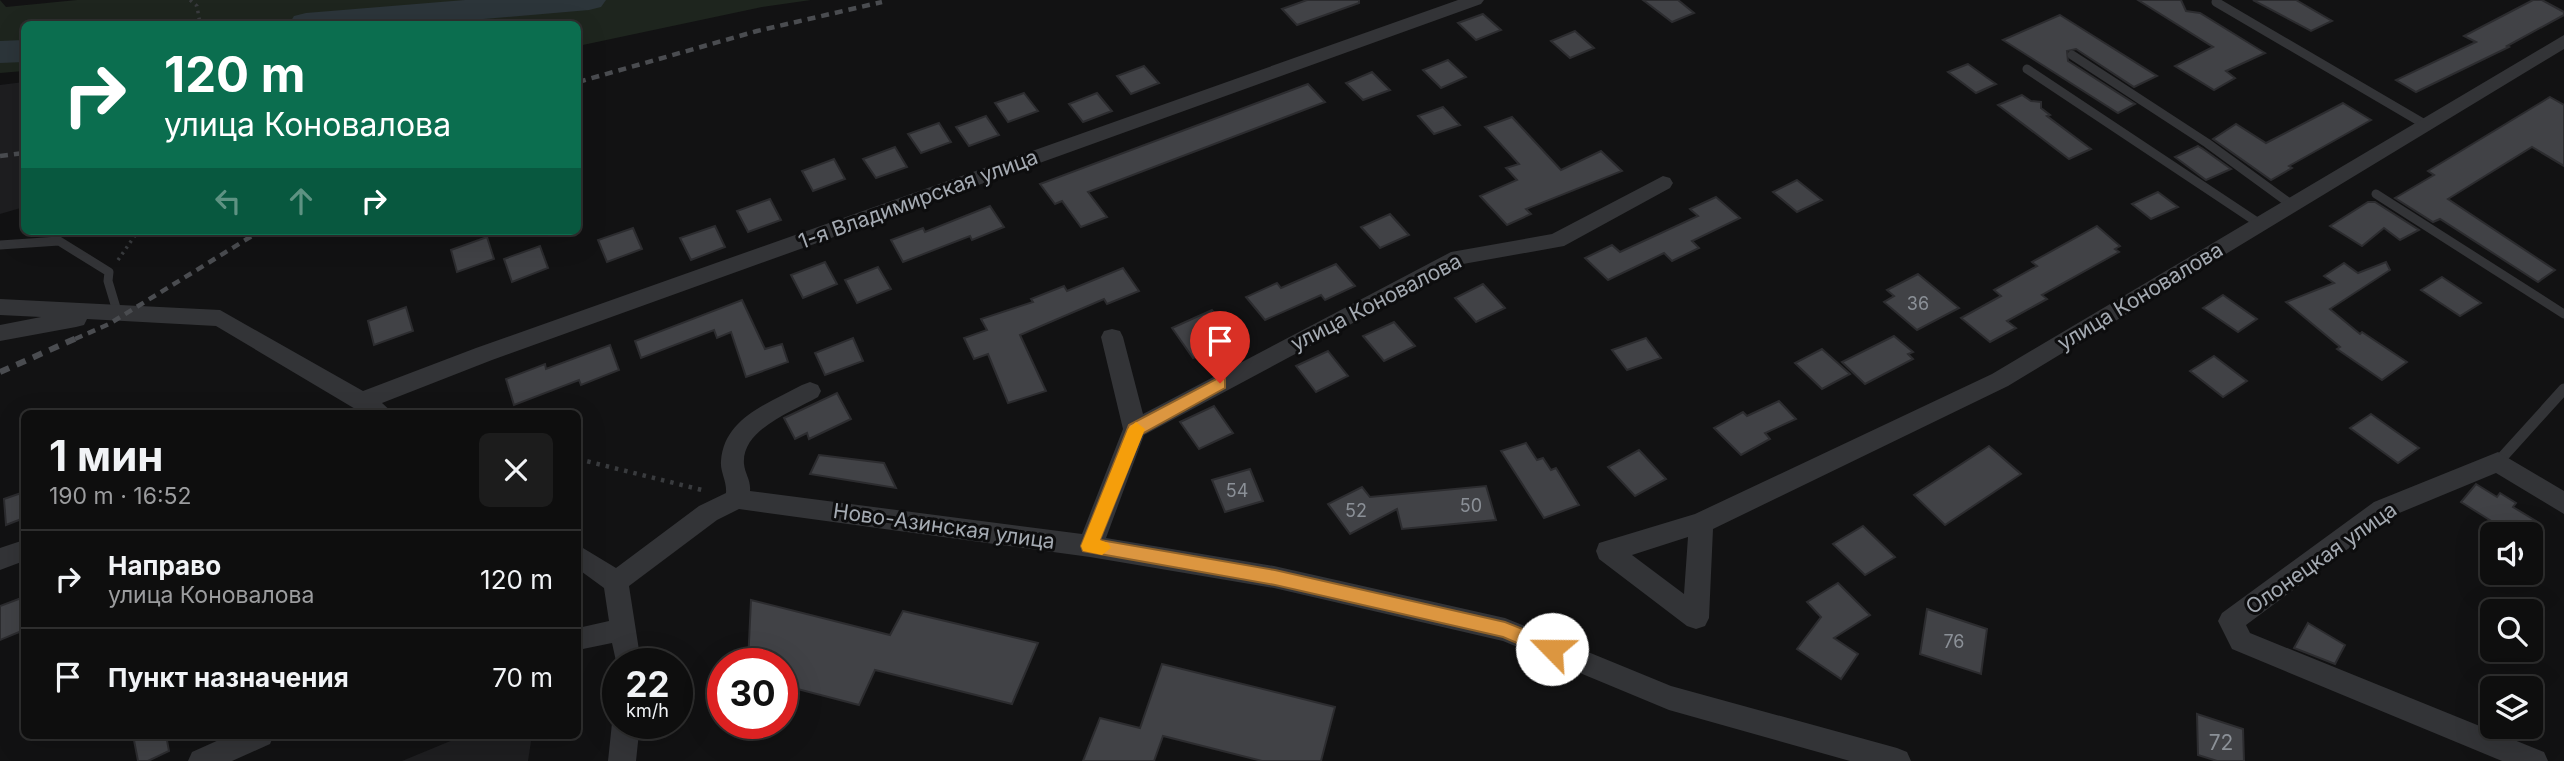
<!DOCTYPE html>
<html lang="ru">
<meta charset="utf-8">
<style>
body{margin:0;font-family:Inter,sans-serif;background:#1c1c1c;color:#f1f3f6;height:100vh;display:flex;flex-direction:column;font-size:26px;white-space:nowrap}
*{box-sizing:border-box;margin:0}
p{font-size:23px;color:#9b9c9e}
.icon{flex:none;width:38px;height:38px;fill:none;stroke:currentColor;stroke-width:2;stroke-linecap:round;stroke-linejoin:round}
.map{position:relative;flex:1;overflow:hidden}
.sheet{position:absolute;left:21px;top:410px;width:560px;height:329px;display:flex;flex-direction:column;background:#0e0e0e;border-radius:10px;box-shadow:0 7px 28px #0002,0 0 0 2px #2e2e2e}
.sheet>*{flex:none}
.guide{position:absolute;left:21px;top:21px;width:560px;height:214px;border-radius:10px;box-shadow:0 7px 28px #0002,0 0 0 2px #2e2e2e;background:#0b6e4f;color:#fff;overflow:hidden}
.fabs{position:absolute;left:2480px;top:522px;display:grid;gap:14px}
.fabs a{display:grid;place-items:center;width:63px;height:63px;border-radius:10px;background:#0e0e0e;box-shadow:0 7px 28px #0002,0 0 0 2px #2e2e2e;font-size:35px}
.speed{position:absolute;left:602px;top:648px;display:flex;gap:14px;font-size:35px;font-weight:700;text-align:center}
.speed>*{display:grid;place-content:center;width:91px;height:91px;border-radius:50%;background:#0e0e0e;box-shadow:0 7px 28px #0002,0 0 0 2px #2e2e2e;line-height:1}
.speed small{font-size:18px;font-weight:400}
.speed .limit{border:10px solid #d22;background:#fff;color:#111}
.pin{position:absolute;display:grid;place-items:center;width:60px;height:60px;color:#fff;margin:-72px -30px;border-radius:50% 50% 50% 0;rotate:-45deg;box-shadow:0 0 7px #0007}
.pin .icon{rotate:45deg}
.me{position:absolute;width:77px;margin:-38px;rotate:293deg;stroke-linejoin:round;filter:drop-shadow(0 0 5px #0008)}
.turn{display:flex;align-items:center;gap:24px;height:147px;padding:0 28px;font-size:32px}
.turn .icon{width:91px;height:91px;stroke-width:2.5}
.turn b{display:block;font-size:49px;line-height:60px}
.lanes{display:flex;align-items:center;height:66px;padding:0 28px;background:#0003;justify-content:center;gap:35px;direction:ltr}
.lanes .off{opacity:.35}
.round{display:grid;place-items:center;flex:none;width:74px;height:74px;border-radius:10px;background:#1c1c1c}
.headline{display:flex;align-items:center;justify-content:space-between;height:119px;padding:0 28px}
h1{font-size:42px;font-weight:700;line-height:52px}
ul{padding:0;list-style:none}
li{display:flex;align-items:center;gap:21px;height:98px;padding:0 28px;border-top:2px solid #2e2e2e}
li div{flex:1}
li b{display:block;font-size:26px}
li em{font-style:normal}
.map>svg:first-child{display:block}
</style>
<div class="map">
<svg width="2564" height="761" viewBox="0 0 2564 761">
<rect width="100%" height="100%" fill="#121213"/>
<g fill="#1e1e20">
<polygon points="24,82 24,207 0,214 0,85"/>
<polygon points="465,735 532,735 528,761 402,761"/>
</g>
<polygon fill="#1e251e" points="0,0 6,7 77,0 811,0 762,7 578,46 578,24 24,24 24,71 0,73"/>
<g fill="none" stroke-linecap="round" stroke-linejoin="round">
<g fill="#2c353a" fill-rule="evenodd">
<polygon points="465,0 606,0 601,7 589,10 425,24 289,24 294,16 306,13"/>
<polygon points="24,40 24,62 0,63 0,41"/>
</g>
</g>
<g fill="#414246" stroke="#2c2c2f" stroke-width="2">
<polygon points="1307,0 1359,0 1359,3 1297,25 1282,9"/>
<polygon points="1643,0 1678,0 1694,13 1672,22"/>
<polygon points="2138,0 2181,0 2186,11 2200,13 2265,53 2226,71 2235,78 2214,90 2175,66 2213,47"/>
<polygon points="2253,0 2296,0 2332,21 2311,31"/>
<polygon points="2533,0 2542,0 2564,12 2564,15 2507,46 2509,47 2416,92 2396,80 2476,42 2464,36"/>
<polygon points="1483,14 1501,30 1476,40 1458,23"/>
<polygon points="2060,15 2157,76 2134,87 2076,49 2067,51 2068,61 2135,104 2118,113 2003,40"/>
<polygon points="1575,31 1594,48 1570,58 1551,41"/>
<polygon points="1448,60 1466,77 1441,88 1423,70"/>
<polygon points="1968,64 1986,77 1996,84 1976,93 1948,72"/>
<polygon points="1144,66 1159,83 1131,94 1117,76"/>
<polygon points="1372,72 1390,90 1363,100 1346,83"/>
<polygon points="1308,84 1325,102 1088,192 1107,217 1081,227 1062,201 1055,204 1040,184"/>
<polygon points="1024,93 1038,111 1008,122 995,103"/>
<polygon points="1097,93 1112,111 1083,122 1069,104"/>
<polygon points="2022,95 2031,101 2041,102 2041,108 2050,115 2047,116 2091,149 2069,159 1998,105"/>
<polygon points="2550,97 2564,105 2564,166 2532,147 2448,199 2555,270 2538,282 2440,219 2433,222 2395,198 2434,175 2428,171"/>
<polygon points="2343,103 2371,120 2289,166 2292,168 2271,180 2213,139 2236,124 2266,143"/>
<polygon points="1443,107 1460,125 1434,134 1418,116"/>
<polygon points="986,116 999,135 969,146 956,127"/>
<polygon points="1512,117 1561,170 1601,151 1622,171 1526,209 1531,214 1507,225 1480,196 1517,180 1506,168 1519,164 1485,127"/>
<polygon points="939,123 951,142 921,153 908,134"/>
<polygon points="2198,146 2203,149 2231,169 2206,180 2175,157"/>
<polygon points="895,147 907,167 876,178 863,159"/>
<polygon points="834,159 845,179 813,191 802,171"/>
<polygon points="1797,180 1822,200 1797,212 1773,192"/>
<polygon points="2158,192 2178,207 2151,219 2132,204"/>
<polygon points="1716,197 1740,218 1692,241 1699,248 1672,261 1664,253 1608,280 1585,258 1612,245 1620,252 1698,216 1690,209"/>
<polygon points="770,199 781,220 748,232 737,211"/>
<polygon points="2368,202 2375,202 2419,230 2400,240 2384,228 2362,246 2330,226"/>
<polygon points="990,206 1004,227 972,240 970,236 903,262 891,240 923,228 925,232"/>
<polygon points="1390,214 1409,235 1380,248 1361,227"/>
<polygon points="715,226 725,247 691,260 680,238"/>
<polygon points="2097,226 2120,246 2115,249 2119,252 2042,295 2047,299 2007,321 2016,328 1990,342 1961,318 2001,296 1994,290 2037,266 2032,262"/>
<polygon points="633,228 642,249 607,262 598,240"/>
<polygon points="487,237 494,259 457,272 451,250"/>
<polygon points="540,246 548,268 512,282 504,259"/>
<polygon points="825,262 837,284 803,298 791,275"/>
<polygon points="2386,262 2390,270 2330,309 2360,334 2362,332 2407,362 2382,380 2337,349 2340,347 2286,302 2334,283 2324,276 2344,263 2358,273"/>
<polygon points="1336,264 1355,286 1325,300 1321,295 1265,320 1246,297 1277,283 1281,288"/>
<polygon points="878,267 891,289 857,303 845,280"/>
<polygon points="1123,268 1139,291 1107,304 1104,299 1020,335 1046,391 1008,403 988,354 974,359 964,338 987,330 981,319 1033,302 1031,299 1064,286 1067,291"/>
<polygon points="1918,274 1959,308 1917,330 1884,302 1894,296 1887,290"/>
<polygon points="2442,277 2481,303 2460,316 2421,290"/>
<polygon points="1483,284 1505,308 1476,322 1455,298"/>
<polygon points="2223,295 2257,319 2238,332 2203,308"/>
<polygon points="742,300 765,349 782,344 788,362 746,377 731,332 717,338 714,330 641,358 635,341"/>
<polygon points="406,307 413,331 374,345 368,321"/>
<polygon points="1212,310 1236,344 1218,352 1216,348 1193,358 1172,328"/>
<polygon points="1394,322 1415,346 1384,361 1363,336"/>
<polygon points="1894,336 1913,352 1908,354 1913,359 1865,384 1842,362"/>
<polygon points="853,338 863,361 825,375 815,353"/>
<polygon points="1646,338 1661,358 1627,370 1612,350"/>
<polygon points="610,345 619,370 581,385 579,380 514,405 506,379 545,364 546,369"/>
<polygon points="1822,349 1850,374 1822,389 1795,363"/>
<polygon points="1328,351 1348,376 1316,392 1296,366"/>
<polygon points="2214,356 2247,381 2223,397 2190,371"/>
<polygon points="837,393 851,419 809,439 807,433 795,439 784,418"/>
<polygon points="1779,401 1796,419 1765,433 1770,439 1741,455 1714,428 1743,412 1747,416"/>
<polygon points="1214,406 1233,433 1199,449 1180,422"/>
<polygon points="2371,414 2419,448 2398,463 2350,428"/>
<polygon points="1526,443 1537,460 1543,458 1551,470 1556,468 1579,505 1544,518 1501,451"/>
<polygon points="1989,446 2021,474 1945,525 1914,495"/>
<polygon points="1639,450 1666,479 1635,496 1608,467"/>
<polygon points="819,455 884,463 896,488 810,474"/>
<polygon points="1250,469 1263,501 1225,512 1212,480"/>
<polygon points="2476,484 2497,497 2500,493 2516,503 2513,507 2536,521 2526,534 2512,534 2461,502"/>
<polygon points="1486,486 1496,520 1402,529 1397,509 1350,534 1328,504 1362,487 1370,497"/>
<polygon points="24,492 24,518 6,525 4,499"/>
<polygon points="1863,526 1895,557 1865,575 1833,544"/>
<polygon points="1838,583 1870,615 1834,638 1858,654 1841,679 1797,649 1821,617 1807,602"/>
<polygon points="24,597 24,630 0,640 0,606"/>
<polygon points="751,600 890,635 903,611 1038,643 1012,704 875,670 859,705 782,685 782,663 748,663"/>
<polygon points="1927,609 1987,629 1981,674 1920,654"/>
<polygon points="2308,623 2345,645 2335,664 2294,648"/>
<polygon points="1162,664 1335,707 1321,761 1262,761 1163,736 1154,761 1083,761 1100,718 1140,728"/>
<polygon points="2197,714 2243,729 2244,761 2217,761 2198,755"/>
<polygon points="133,735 166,735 169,751 148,761 138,761"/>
</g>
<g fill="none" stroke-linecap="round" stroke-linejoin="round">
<g stroke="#393b3e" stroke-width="3.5" stroke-dasharray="2.5 4.5" stroke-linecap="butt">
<polyline points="190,0 197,6 200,24"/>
<polyline points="118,260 138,231"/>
</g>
<polyline stroke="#393b3e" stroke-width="4.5" stroke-dasharray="3.5 6" stroke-linecap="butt" points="578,459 702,490"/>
<g stroke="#333437" stroke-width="9">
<polyline points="2216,2 2426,125"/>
<polyline points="2072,55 2207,143 2292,205"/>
<polyline points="2027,69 2260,224"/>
<polyline points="2376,194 2564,314"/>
<polyline points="0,245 59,241 109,272 108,281 117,311"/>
</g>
<polyline stroke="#333437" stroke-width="11" points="2498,462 2564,389"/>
<g fill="#333437" fill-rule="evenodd">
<polygon points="1458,0 1484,0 1481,4 492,360 382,403 393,413 362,413 216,326 87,319 84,325 76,327 0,341 0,325 41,317 0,315 0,299 220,310 363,391 476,348"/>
<path d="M2564,35V49L2008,386L1713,529L1709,618L1705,626L1696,629L1687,626L1599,559L1596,551L1599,543L1695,514L1992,374ZM1688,537L1684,594L1632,555Z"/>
<path d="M1663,176L1670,178L1673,183L1670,188L1564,246L1463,264L1144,435L1106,538L1274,566L1505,618L1671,686L1897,748L1907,752L1911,761H1850L1669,710L1503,641L1274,588L1090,557L739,509L717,520L629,586L641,663H618V670L612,643L578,650V628L609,621L604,588L578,569V545L616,568L699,506L726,493C727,481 720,472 721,461C724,418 769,403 802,385L810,382L818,385L821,391L818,397C794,411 741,429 744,464C745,474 751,480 750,491L1082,534L1123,429L1101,337L1104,331L1112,329L1120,331L1123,337L1143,414L1451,252L1552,234Z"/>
<polygon points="2498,452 2564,491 2564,514 2496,473 2392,516 2246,625 2250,633 2544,752 2548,761 2502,761 2232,649 2218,621 2222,613 2374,502"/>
<polygon points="24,540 24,561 0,570 0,548"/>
<polygon points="618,713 618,723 640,723 636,761 608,761 612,723"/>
<polygon points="230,735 274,735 270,744 232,761 188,761 192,752"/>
</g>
<g stroke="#4a4c50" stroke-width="4.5" stroke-dasharray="8 6" stroke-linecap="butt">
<polyline points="578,82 757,31 882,2"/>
<polyline points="0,156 24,153"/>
<polyline points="75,339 109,324 260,231"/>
</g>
<polyline stroke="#4a4c50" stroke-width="6" stroke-dasharray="10 8" stroke-linecap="butt" points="0,372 79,337"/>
</g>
<polygon fill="#dc9640" stroke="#8f622a" stroke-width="2" points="1220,377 1225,379 1225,388 1142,434 1100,540 1275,570 1505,622 1558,643 1561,649 1558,655 1552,658 1503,637 1275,585 1083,551 1081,546 1129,425"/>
<polygon fill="#f59e0b" points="1136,422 1145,429 1100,540 1108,543 1111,548 1102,555 1083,551 1081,546 1128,429"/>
<g text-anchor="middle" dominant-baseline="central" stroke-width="6" stroke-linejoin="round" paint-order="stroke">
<g font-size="18" fill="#8b9097">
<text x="1918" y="303">36</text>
<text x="1237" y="490">54</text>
<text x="1471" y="505">50</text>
<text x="1356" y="510">52</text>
<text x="1954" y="641">76</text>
</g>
<g font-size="21" fill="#a4aab2" stroke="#0d0d0e">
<text transform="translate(918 199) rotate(-20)">1-я Владимирская улица</text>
<text transform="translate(2140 296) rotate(-31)">улица Коновалова</text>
<text transform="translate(1376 302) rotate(-27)">улица Коновалова</text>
<text transform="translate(944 526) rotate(8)">Ново-Азинская улица</text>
<text transform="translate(2321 558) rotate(-35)">Олонецкая улица</text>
</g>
<g font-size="21" fill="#8b9097">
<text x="2221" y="742">72</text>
</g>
</g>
</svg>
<div class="fabs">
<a><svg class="icon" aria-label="sound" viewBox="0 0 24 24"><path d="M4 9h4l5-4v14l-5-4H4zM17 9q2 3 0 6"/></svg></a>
<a><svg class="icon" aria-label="search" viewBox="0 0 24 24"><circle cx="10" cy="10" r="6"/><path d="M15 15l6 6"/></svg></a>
<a><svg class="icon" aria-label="layers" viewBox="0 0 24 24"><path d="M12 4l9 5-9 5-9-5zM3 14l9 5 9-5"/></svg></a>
</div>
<div class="speed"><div>22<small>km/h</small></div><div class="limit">30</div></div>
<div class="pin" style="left:1220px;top:383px;background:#d93025"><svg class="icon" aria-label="arrive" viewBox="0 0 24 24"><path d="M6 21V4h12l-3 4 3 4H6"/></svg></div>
<svg class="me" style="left:1552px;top:649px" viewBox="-20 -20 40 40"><circle r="19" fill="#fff"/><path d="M0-13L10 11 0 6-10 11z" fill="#dc9640"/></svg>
<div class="guide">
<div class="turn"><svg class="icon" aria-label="right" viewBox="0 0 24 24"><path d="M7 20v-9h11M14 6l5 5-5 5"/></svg><div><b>120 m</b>улица Коновалова</div></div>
<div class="lanes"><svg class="icon off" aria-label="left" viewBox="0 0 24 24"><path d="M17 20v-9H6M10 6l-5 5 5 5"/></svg><svg class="icon off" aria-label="ahead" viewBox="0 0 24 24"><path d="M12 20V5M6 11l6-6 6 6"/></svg><svg class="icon" aria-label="right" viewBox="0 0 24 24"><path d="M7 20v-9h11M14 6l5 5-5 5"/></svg></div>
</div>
<section class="sheet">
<div class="headline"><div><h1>1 мин</h1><p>190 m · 16:52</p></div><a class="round"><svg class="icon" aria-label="close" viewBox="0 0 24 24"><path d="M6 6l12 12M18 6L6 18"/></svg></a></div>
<ul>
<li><svg class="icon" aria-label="right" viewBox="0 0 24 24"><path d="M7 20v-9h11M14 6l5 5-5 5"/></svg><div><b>Направо</b><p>улица Коновалова</p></div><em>120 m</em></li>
<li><svg class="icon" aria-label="arrive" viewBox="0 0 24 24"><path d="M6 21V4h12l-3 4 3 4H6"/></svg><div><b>Пункт назначения</b></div><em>70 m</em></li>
</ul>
</section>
</div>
